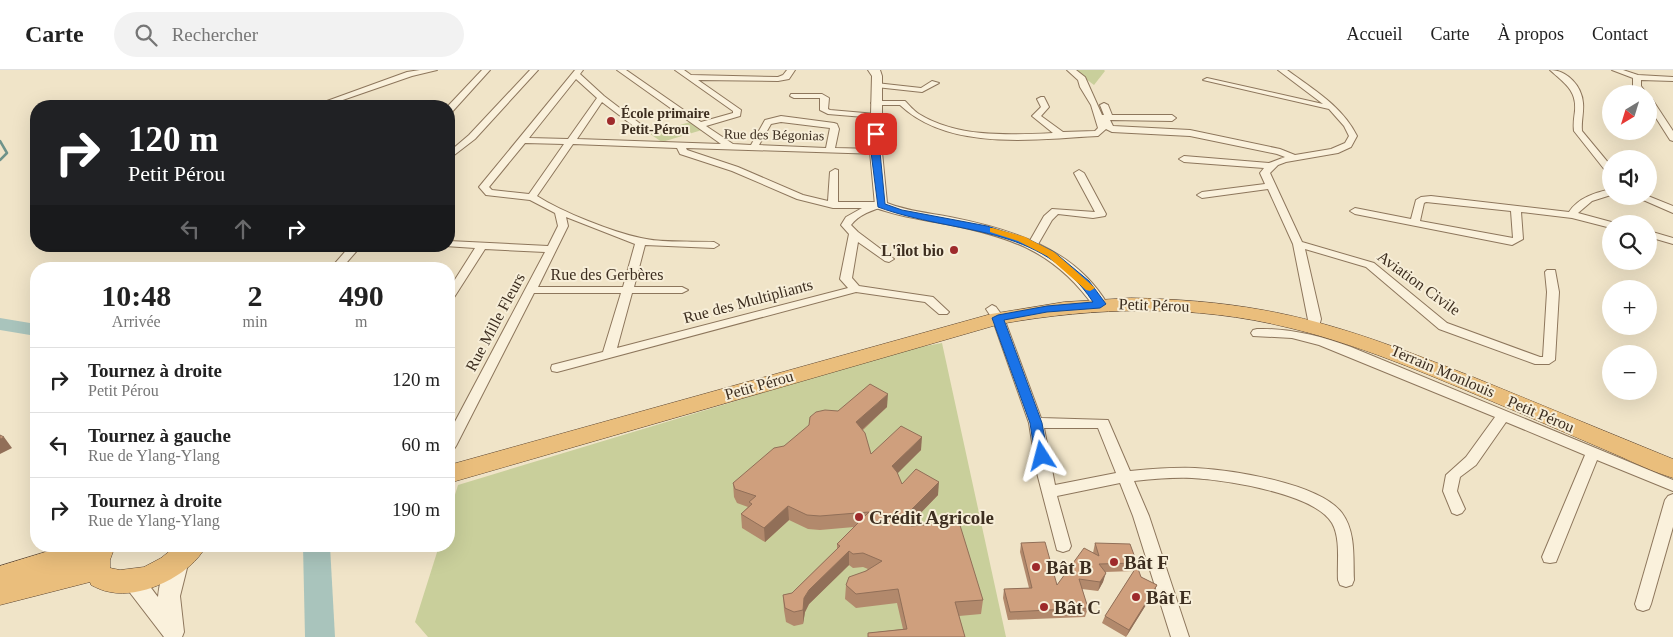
<!DOCTYPE html>
<html lang="fr">
<meta charset="utf-8">
<style>
body{margin:0;font-family:"Times New Roman",serif;background:#f2f2f2;color:#222;height:100vh;display:flex;flex-direction:column;font-size:19px;white-space:nowrap}
*{box-sizing:border-box;margin:0}
p{font-size:16px;color:#767676}
.icon{flex:none;width:28px;height:28px;fill:none;stroke:currentColor;stroke-width:2;stroke-linecap:round;stroke-linejoin:round}
.map{position:relative;flex:1;overflow:hidden}
.side{position:absolute;left:30px;top:192px;width:425px;height:290px;display:flex;flex-direction:column;background:#fff;border-radius:20px;box-shadow:0 5px 20px #0002}
.side>*{flex:none}
.banner{position:absolute;left:30px;top:30px;width:425px;height:152px;border-radius:20px;box-shadow:0 5px 20px #0002;background:#202124;color:#fff;overflow:hidden}
.needle{width:32px;rotate:218deg}
.fabs{position:absolute;left:1602px;top:15px;display:grid;gap:10px}
.fabs a{display:grid;place-items:center;width:55px;height:55px;border-radius:50%;background:#fff;box-shadow:0 5px 20px #0002;font-size:25px}
.pin{position:absolute;display:grid;place-items:center;width:42px;height:42px;color:#fff;margin:-21px;border-radius:10px;box-shadow:0 2px 8px #0006}
.me{position:absolute;width:55px;margin:-28px;rotate:351deg;stroke-linejoin:round;filter:drop-shadow(0 0 4px #0008)}
.turn{display:flex;align-items:center;gap:18px;height:105px;padding:0 15px;font-size:22px}
.turn .icon{width:65px;height:65px;stroke-width:2.5}
.turn b{display:block;font-size:35px;line-height:42px}
.lanes{display:flex;align-items:center;height:48px;padding:0 15px;background:#0003;justify-content:center;gap:25px;direction:ltr}
.lanes .off{opacity:.35}
.eta{display:flex;justify-content:space-evenly;align-items:center;height:85px;text-align:center}
.eta b{font-size:30px;font-weight:700;line-height:35px}
ul{padding:0;list-style:none}
li{display:flex;align-items:center;gap:15px;height:65px;padding:0 15px;border-top:1px solid #e0e0e0}
li div{flex:1}
li b{display:block;font-size:19px}
li em{font-style:normal}
header{display:flex;align-items:center;gap:30px;box-sizing:border-box;height:70px;padding:0 25px;background:#fff;border-bottom:1px solid #e0e0e0}
header strong{font-size:24px}
nav{display:flex;gap:28px;margin-inline-start:auto;font-size:18px}
.search{width:350px;height:45px;background:#f2f2f2;display:flex;align-items:center;gap:12px;box-sizing:border-box;padding:0 18px;border-radius:28px;color:#767676;font-size:19px}
.map>svg:first-child{display:block}
</style>
<header>
<strong>Carte</strong>
<div class="search"><svg class="icon" aria-label="search" viewBox="0 0 24 24"><circle cx="10" cy="10" r="6"/><path d="M15 15l6 6"/></svg>Rechercher</div>
<nav><a>Accueil</a><a>Carte</a><a>À propos</a><a>Contact</a></nav>
</header>
<div class="map">
<svg width="1673" height="567" viewBox="0 0 1673 567">
<rect width="100%" height="100%" fill="#f0e4c8"/>
<g fill="#c9cf9b">
<polygon points="1074,0 1104,0 1105,1 1094,15"/>
<polygon points="690,52 702,60 662,72 650,64"/>
<polygon points="942,273 1006,567 428,567 415,552 439,476 449,476 449,444 458,415 904,280"/>
</g>
<g fill="none" stroke-linecap="round" stroke-linejoin="round">
<polyline stroke="#6f938a" stroke-width="2.5" points="0,71 7,83 0,90"/>
<g fill="#a9c4bc" fill-rule="evenodd">
<polygon points="0,248 36,254 36,266 0,260"/>
<polygon points="303,476 330,476 335,567 305,567"/>
</g>
<g stroke="#8d765c" stroke-width="2">
<g id="minor">
<polygon points="420,0 437,0 412,6 334,33 327,31 407,2"/>
<polygon points="482,0 490,0 452,42 449,42 448,36"/>
<polygon points="530,0 538,0 475,69 449,89 449,82 469,65"/>
<path d="M575,0H583L580,4L604,26L647,59L640,61L602,32L577,69L721,74L617,0H626L701,52L733,43V41L675,0H684L691,5L778,7L783,5L787,0H795L789,9L778,11L698,10L741,40L740,46L706,56L733,74L751,75L765,50L781,46L834,53L837,54L839,59L835,78L876,79L880,82L879,84L686,78L687,80L738,97L803,125L828,131L830,102L835,99L838,100V132H881L886,135L884,137C874,139 858,145 851,155L858,162L894,189L889,192L885,191L858,172L852,208L859,216L933,227L949,242L947,244H939L925,232L856,222L557,302L552,301L551,298L552,295L603,282L621,223H534L456,376L454,379L449,381V363L545,182L485,179L453,229L449,230V219L475,178L445,176H449V171L548,176L558,156L555,143L530,130L486,125L479,117ZM576,9L597,28L568,69L529,68ZM781,52L830,58L826,78L759,75L771,54ZM525,73L564,74L529,124L492,120L489,117ZM573,74L677,78L680,84L732,101L797,129L833,138H862L846,147L841,155L849,164L840,209L848,218L617,278L632,223H682L688,220L682,217H634L645,175L714,178L719,175L714,172C693,171 661,173 641,168C612,162 562,142 537,126ZM566,147L635,174L623,217H538L568,156Z"/>
<path d="M1067,0H1076L1085,7L1102,45H1104L1100,35L1104,33L1108,35L1112,45H1172L1176,48L1172,51L1110,50L1113,56L1190,60L1280,79L1295,85L1331,79L1345,73L1349,66L1344,56L1329,39L1203,10L1207,8L1323,34L1278,0H1287C1314,20 1342,36 1357,66L1351,77L1338,83L1286,92L1278,95L1270,103L1302,172L1374,193L1447,253L1540,287H1543L1547,222L1545,202L1547,200H1555L1559,222L1555,290L1549,294H1535L1439,259L1366,197L1305,179L1321,249L1318,260H1310L1293,174L1268,119L1202,128L1197,125L1202,122L1265,114L1260,103L1264,98L1184,92L1179,89L1184,86L1269,93L1285,87L1277,84L1190,66L1112,62L1106,59L1098,66C1036,69 950,82 900,35H875L871,33L875,31H905C909,35 914,41 919,44C958,68 1010,65 1053,63L1032,46L1041,37L1037,29L1041,27H1044L1049,37L1041,46L1063,62L1095,61L1098,58L1091,35L1080,17L1078,10Z"/>
<path d="M1550,0C1567,0 1582,16 1583,33C1584,42 1581,51 1582,61L1611,96V105L1608,104L1574,61C1573,54 1574,48 1575,41C1577,20 1564,13 1550,0Z"/>
<polygon points="1612,0 1623,0 1638,5 1673,7 1673,11 1641,10 1641,16 1647,24 1639,24 1633,16 1633,8"/>
<polygon points="932,11 939,13 922,22 876,17 872,15 876,13 921,18"/>
<polygon points="791,24 822,24 829,28 828,39 830,40 876,44 880,46 876,48 828,44 820,40 820,28 794,28 790,26"/>
<polygon points="1649,29 1652,29 1673,61 1673,71 1670,70 1649,37"/>
<polygon points="1079,100 1084,103 1106,144 1105,146 1093,148 1058,144 1052,150 1037,176 1029,176 1028,174 1044,146 1052,139 1095,142 1074,103"/>
<path d="M1611,119V125L1592,131L1578,143L1615,153L1611,154V158L1572,148L1521,142L1523,169L1512,175L1355,144L1350,141L1355,138L1411,149L1416,130L1421,127L1431,126L1569,142C1579,127 1595,123 1611,119ZM1426,132L1511,141L1513,168L1420,151L1424,133Z"/>
<polygon points="1634,126 1648,126 1673,136 1673,143"/>
<polygon points="1649,161 1673,168 1673,174 1649,167"/>
<polygon points="350,176 361,176 341,199 330,199"/>
<path d="M992,235L996,237L1004,248L1041,348L1108,350L1130,401C1151,399 1173,397 1195,398C1232,400 1319,413 1342,443C1356,462 1353,488 1354,510L1352,515L1346,517L1340,515L1338,510C1337,492 1341,469 1332,453C1314,423 1225,410 1192,408C1173,407 1153,409 1134,411L1149,446L1189,567H1171L1133,446L1120,413L1057,426L1071,476L1069,480L1063,482L1057,480L1037,403L1029,353L992,248L986,239ZM1044,358H1098L1116,403L1055,415Z"/>
<path d="M1257,259C1290,258 1320,266 1351,277L1673,410V421L1597,390L1558,487L1556,492L1550,493L1544,492L1542,487L1585,385L1506,352L1476,395L1460,407L1457,421L1465,439L1462,443L1457,445L1452,443L1443,421L1446,405L1466,387L1495,347L1319,275L1292,268L1253,266L1251,263L1253,260Z"/>
<polygon points="1673,424 1673,457 1651,534 1649,539 1643,541 1637,539 1635,534 1665,430 1668,426"/>
</g>
</g>
<g stroke="#8d765c" stroke-width="2">
<g id="tertiary">
<path d="M868,0H880L882,6V82L887,133C907,141 929,143 950,147C1010,159 1075,178 1108,235L1105,238H1095C1056,183 1015,168 951,155C926,150 900,147 876,138L875,135L870,82L872,6Z"/>
<path d="M179,482L186,484L189,490L180,526L184,562L182,567H164L121,511L124,505C142,499 148,515 158,527C159,512 165,497 172,484Z"/>
</g>
</g>
<g stroke="#5b4430" stroke-width="1">
<g id="trunk">
<path d="M1131,228C1176,229 1219,232 1263,240C1336,253 1404,280 1473,307C1540,334 1606,362 1673,389V408C1654,402 1635,393 1617,385C1585,371 1552,357 1520,343C1445,312 1369,277 1290,258C1194,234 1096,237 1000,254L449,413V395L991,244L1064,232Z"/>
<path d="M65,476H115L110,490V498L120,500L144,497L161,488L176,476H206C191,505 142,529 110,522C103,521 97,518 91,515L90,512L0,535V496Z"/>
</g>
</g>
<use href="#minor" fill="#faf1dc" fill-rule="evenodd"/>
<use href="#tertiary" fill="#faf1dc" fill-rule="evenodd"/>
<use href="#trunk" fill="#eabe7c" fill-rule="evenodd"/>
</g>
<g fill="#b2896c">
<polygon points="887,337 863,360 871,384 921,380 897,403 902,414 938,425 910,454 911,456 983,530 981,544 959,546 965,567 868,567 868,563 903,559 897,533 856,538 845,529 846,515 868,499 863,497 853,498 849,495 809,534 805,542 803,554 794,556 786,552 784,540 783,525 792,523 837,479 837,474 854,457 820,460 808,459 789,450 765,472 742,458 741,444 748,437 737,433 734,427 733,413 784,376 838,341"/>
<polygon points="1021,473 1057,515 1093,483 1095,473 1137,493 1135,500 1141,507 1157,515 1154,522 1126,567 1102,553 1105,546 1134,501 1105,502 1103,512 1098,521 1082,519 1088,538 1085,547 1008,550 1003,528 1004,519 1029,518 1020,482"/>
</g>
<g fill="#916f58">
<polygon points="888,324 887,337 856,365 856,352"/>
<polygon points="4,367 12,378 0,384 0,369"/>
<polygon points="922,367 921,380 891,410 892,396"/>
<polygon points="939,412 938,425 906,458 907,444"/>
<polygon points="788,436 789,450 765,472 764,458"/>
<polygon points="849,481 849,495 809,534 805,542 803,554 803,540 804,528 809,520"/>
<polygon points="1106,503 1103,512 1098,521 1100,512"/>
<polygon points="1157,515 1154,522 1126,567 1129,560"/>
</g>
<g fill="#cf9f7d" stroke="#916f58">
<polygon points="870,314 888,324 856,352 865,363 871,384 901,356 922,367 892,396 897,402 902,414 916,399 939,412 907,444 911,456 959,452 983,530 955,532 965,567 868,567 868,563 907,559 898,519 856,524 846,515 849,507 866,501 882,491 863,483 853,484 849,481 809,520 804,528 803,540 794,542 785,538 783,525 792,523 840,476 837,474 869,442 820,446 807,445 788,436 764,458 741,444 752,434 749,432 756,426 735,419 733,413 774,378 784,376 809,355 810,347 816,342 825,340 838,341"/>
<polygon points="0,365 4,367 0,369"/>
<polygon points="1045,472 1057,515 1084,478 1099,486 1095,473 1130,474 1137,493 1099,494 1106,503 1100,512 1079,509 1088,538 1010,542 1004,519 1032,518 1021,473"/>
<polygon points="1137,496 1141,507 1157,515 1129,560 1105,546"/>
</g>
<path fill="#1a73e8" stroke="#114b97" d="M873,62L880,64V82L885,134L902,140L987,156L1030,170L1054,182L1089,211L1106,234L1100,238L1047,242L1004,250L1042,353L1048,386L1046,389H1037L1035,386L1030,353L992,248L998,245L1047,236L1093,232C1040,152 957,166 878,137L871,82Z"/>
<polygon fill="#f59e0b" points="990,158 993,158 1025,167 1054,182 1095,218 1090,221 1086,220 1047,186 1018,171 990,162"/>
<g fill="#9e2a2b" stroke="#f7eed8" stroke-width="2">
<circle cx="611" cy="51" r="5"/>
<circle cx="954" cy="180" r="5"/>
<circle cx="859" cy="447" r="5"/>
<circle cx="1114" cy="492" r="5"/>
<circle cx="1036" cy="497" r="5"/>
<circle cx="1136" cy="527" r="5"/>
<circle cx="1044" cy="537" r="5"/>
</g>
<g text-anchor="middle" dominant-baseline="central" stroke-width="4" stroke-linejoin="round" paint-order="stroke">
<g font-size="14" font-weight="bold" fill="#3d2e20" stroke="#f7eed8" text-anchor="start">
<text x="621" y="43">École primaire<tspan x="621" dy="16">Petit-Pérou</tspan></text>
</g>
<g font-size="14" fill="#3d2e20" stroke="#f7eed8">
<text transform="translate(774 65) rotate(1)">Rue des Bégonias</text>
</g>
<g font-size="16" font-weight="bold" fill="#3d2e20" stroke="#f7eed8" text-anchor="end">
<text x="944" y="180">L'îlot bio</text>
</g>
<g font-size="16" fill="#3d2e20" stroke="#f7eed8">
<text x="607" y="204">Rue des Gerbères</text>
<text transform="translate(1419 213) rotate(36)">Aviation Civile</text>
<text transform="translate(748 231) rotate(-15)">Rue des Multipliants</text>
<text transform="translate(1154 235) rotate(2)">Petit Pérou</text>
<text transform="translate(495 252) rotate(-62)">Rue Mille Fleurs</text>
<text transform="translate(1443 301) rotate(23)">Terrain Monlouis</text>
<text transform="translate(759 315) rotate(-16)">Petit Pérou</text>
<text transform="translate(1541 344) rotate(23)">Petit Pérou</text>
</g>
<g font-size="19" font-weight="bold" fill="#3d2e20" stroke="#f7eed8" text-anchor="start">
<text x="869" y="447">Crédit Agricole</text>
<text x="1124" y="492">Bât F</text>
<text x="1046" y="497">Bât B</text>
<text x="1146" y="527">Bât E</text>
<text x="1054" y="537">Bât C</text>
</g>
</g>
</svg>
<div class="fabs">
<a><svg class="needle" viewBox="-14 -14 28 28"><path d="M0-13l5 13h-10z" fill="#e53935"/><path d="M0 13l5-13h-10z" fill="#767676"/></svg></a>
<a><svg class="icon" aria-label="sound" viewBox="0 0 24 24"><path d="M4 9h4l5-4v14l-5-4H4zM17 9q2 3 0 6"/></svg></a>
<a><svg class="icon" aria-label="search" viewBox="0 0 24 24"><circle cx="10" cy="10" r="6"/><path d="M15 15l6 6"/></svg></a>
<a>+</a>
<a>−</a>
</div>
<div class="pin" style="left:876px;top:64px;background:#d93025"><svg class="icon" aria-label="arrive" viewBox="0 0 24 24"><path d="M6 21V4h12l-3 4 3 4H6"/></svg></div>
<svg class="me" style="left:1042px;top:386px" viewBox="-20 -20 40 40"><path d="M0-17L14 15 0 8-14 15z" fill="#1a73e8" stroke="#fff" stroke-width="4"/></svg>
<div class="banner">
<div class="turn"><svg class="icon" aria-label="right" viewBox="0 0 24 24"><path d="M7 20v-9h11M14 6l5 5-5 5"/></svg><div><b>120 m</b>Petit Pérou</div></div>
<div class="lanes"><svg class="icon off" aria-label="left" viewBox="0 0 24 24"><path d="M17 20v-9H6M10 6l-5 5 5 5"/></svg><svg class="icon off" aria-label="ahead" viewBox="0 0 24 24"><path d="M12 20V5M6 11l6-6 6 6"/></svg><svg class="icon" aria-label="right" viewBox="0 0 24 24"><path d="M7 20v-9h11M14 6l5 5-5 5"/></svg></div>
</div>
<section class="side">
<div class="eta">
<div><b>10:48</b><p>Arrivée</p></div>
<div><b>2</b><p>min</p></div>
<div><b>490</b><p>m</p></div>
</div>
<ul>
<li><svg class="icon" aria-label="right" viewBox="0 0 24 24"><path d="M7 20v-9h11M14 6l5 5-5 5"/></svg><div><b>Tournez à droite</b><p>Petit Pérou</p></div><em>120 m</em></li>
<li><svg class="icon" aria-label="left" viewBox="0 0 24 24"><path d="M17 20v-9H6M10 6l-5 5 5 5"/></svg><div><b>Tournez à gauche</b><p>Rue de Ylang-Ylang</p></div><em>60 m</em></li>
<li><svg class="icon" aria-label="right" viewBox="0 0 24 24"><path d="M7 20v-9h11M14 6l5 5-5 5"/></svg><div><b>Tournez à droite</b><p>Rue de Ylang-Ylang</p></div><em>190 m</em></li>
</ul>
</section>
</div>
